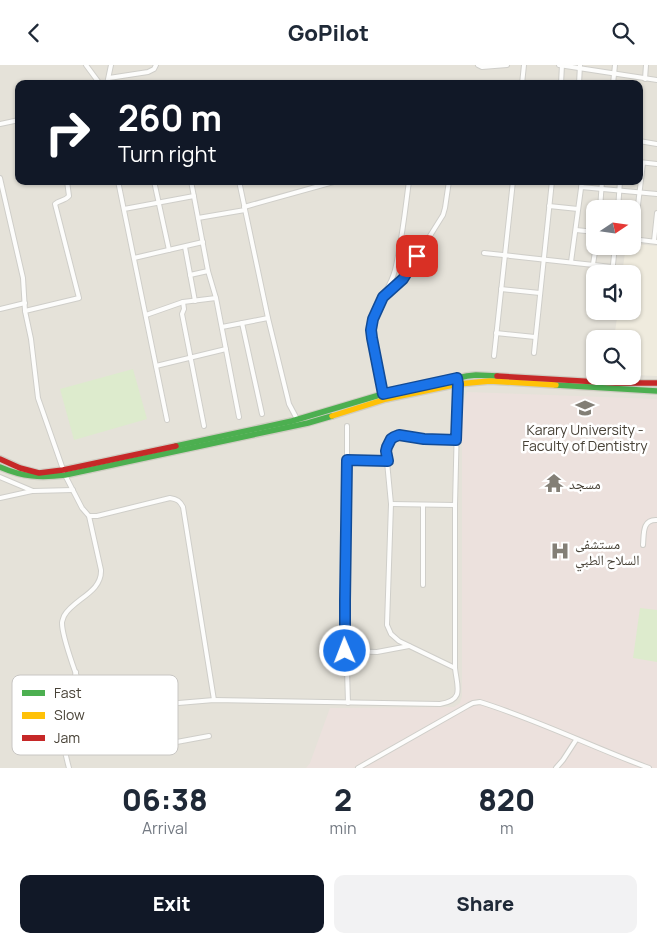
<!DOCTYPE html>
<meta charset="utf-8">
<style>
body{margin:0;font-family:Manrope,"Noto Naskh Arabic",sans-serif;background:#f2f2f3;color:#1f2937;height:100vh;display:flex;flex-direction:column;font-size:19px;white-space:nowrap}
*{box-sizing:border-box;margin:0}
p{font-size:16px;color:#747a83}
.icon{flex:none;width:28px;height:28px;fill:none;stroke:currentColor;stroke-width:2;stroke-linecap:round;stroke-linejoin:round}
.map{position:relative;height:703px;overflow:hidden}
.panel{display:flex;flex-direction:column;background:#fff;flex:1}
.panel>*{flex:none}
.top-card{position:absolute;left:15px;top:15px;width:628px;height:105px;border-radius:10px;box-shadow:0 1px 4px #0004;background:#111827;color:#fff;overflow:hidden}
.needle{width:32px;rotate:77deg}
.tools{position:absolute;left:586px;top:135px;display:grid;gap:10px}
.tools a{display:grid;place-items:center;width:55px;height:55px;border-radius:10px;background:#fff;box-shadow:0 1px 4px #0004;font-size:25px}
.pin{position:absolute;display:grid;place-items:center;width:42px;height:42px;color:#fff;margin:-21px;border-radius:10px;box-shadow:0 2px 8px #0006}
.me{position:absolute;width:55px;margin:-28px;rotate:359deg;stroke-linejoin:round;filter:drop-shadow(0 0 4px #0008)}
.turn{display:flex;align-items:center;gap:18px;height:105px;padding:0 20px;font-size:22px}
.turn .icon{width:65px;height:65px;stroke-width:2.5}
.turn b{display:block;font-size:35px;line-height:42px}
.eta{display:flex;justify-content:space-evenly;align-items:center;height:85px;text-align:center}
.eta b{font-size:30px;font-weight:800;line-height:35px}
.action{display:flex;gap:10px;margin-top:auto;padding:10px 20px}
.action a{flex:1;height:58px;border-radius:10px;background:#111827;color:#fff;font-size:20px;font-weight:800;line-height:58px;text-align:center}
.action a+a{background:#f2f2f3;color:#1f2937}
header{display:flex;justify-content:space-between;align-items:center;height:65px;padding:0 20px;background:#fff;font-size:22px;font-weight:800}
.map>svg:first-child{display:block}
</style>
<header><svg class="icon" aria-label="back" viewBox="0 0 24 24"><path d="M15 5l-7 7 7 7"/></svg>GoPilot<svg class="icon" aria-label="search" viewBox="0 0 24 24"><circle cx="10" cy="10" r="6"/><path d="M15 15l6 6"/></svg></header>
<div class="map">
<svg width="657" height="703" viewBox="0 0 657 703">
<rect width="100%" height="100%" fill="#f1f0ec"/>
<path fill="#e5e2d9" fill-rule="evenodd" d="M0,0H657V703H0ZM19,19H639V116H19ZM595,144H632V181H595ZM595,209H632V246H595ZM595,274H632V311H595Z"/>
<polygon fill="#efebde" points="633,179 657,181 657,311 633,310 632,274 614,274 618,246 632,246 632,209 622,209 626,181 632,181"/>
<polygon fill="#ece1dd" points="467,327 657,334 657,703 306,703 310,698 330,643 454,642 460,638 462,631 462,341"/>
<g fill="#ddebcd">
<polygon points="133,304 147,354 74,375 60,324"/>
<polygon points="640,543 657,545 657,597 633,593"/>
</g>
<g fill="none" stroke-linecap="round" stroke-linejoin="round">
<g stroke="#cfcec9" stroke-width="6">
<g id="street">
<polyline points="86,0 100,19"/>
<polyline points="478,0 482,2 507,0"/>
<polyline points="559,0 657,15"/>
<polyline points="109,13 148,7 154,4 156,0"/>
<polyline points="645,14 646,0"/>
<polyline points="107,19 111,0"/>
<polyline points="522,19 524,0"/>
<polyline points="561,19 562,0"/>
<polyline points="579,19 580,0"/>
<polyline points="613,19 615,0"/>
<polyline points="0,59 19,55"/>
<polyline points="639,76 657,79"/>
<polyline points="639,97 657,99"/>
<path d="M0,113L23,213L25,246L31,274L38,333L65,410L82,443L89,451H97L170,433C177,434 180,436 183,442L214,635"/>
<polyline points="118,116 167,355"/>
<polyline points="154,116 169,185"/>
<polyline points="191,116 208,206 216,233 239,352"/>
<polyline points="239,116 268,253 289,339 297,354"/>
<polyline points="581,122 657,129"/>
<polyline points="549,141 578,144"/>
<polyline points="244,142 337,116"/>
<polyline points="124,144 194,131"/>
<polyline points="600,144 602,116"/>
<polyline points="618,144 620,116"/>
<polyline points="198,153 245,145"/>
<polyline points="576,165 595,167"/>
<polyline points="632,174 657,177"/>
<polyline points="634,174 643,98"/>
<polyline points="654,176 657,148"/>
<polyline points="185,182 195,236"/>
<polyline points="484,188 612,202"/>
<polyline points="134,193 203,177"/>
<polyline points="571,197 582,116"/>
<polyline points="593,199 596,181"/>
<polyline points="612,209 615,181"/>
<polyline points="190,210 208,206"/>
<polyline points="501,224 540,228"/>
<polyline points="385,230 403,214 443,150 445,143 449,116"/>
<polyline points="183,237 184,244 182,249 204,361"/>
<polyline points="0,244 25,238"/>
<path d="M25,246L79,233L55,139C59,135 65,136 69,131L67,116"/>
<polyline points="146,250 183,237 216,233"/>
<polyline points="242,258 262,349"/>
<polyline points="222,262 268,253"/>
<polyline points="496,268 535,272"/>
<polyline points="534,288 552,116"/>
<polyline points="494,291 513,116"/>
<polyline points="156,301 226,284"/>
<path d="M383,329L372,273C372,267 371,260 373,254C377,238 391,222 395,205C402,176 405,146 409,116"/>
<polyline points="347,361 347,395 345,536 348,638"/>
<polyline points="347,395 388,396"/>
<polyline points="0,412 33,426 73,425"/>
<polyline points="0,433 32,426"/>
<polyline points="391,439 455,440"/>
<polyline points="423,441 423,520"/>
<path d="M89,451L101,505C102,528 73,534 64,551C63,554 62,556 62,558C62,571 81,629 90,638C95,643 100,644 107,644L214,635L440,639C465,635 457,622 455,603V440L458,317"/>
<path d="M643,480C644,469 642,454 657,455"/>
<polyline points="345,586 377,587 409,581"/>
<polyline points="455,603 399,576 391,569 387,560 391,439 386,386 387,382 391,374 393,372 399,370 424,374 456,375"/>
<polyline points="119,643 134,678 139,684 209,671"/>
<path d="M69,703C66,692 63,680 63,668C62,651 71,625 76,607"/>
<path d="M358,703L469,640L473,638L480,637C538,655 592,682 649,703"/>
<polyline points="556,703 563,695 576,675"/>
</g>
</g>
<g stroke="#d0cdc3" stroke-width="8">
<g id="fast">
<polyline points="556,320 657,326"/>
<polyline points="176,381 292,356 383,329 467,311 476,310 497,311"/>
<path d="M0,402C23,412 40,413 65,410L308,358L332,351"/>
</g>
</g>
<g stroke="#d0cdc3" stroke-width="8">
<polyline id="slow" points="332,351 386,334 458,319 490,316 556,320"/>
</g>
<g stroke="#d0cdc3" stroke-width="8">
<g id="jam">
<polyline points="497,311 616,318 657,318"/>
<polyline points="0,394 20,403 39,408 63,405 176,381"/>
</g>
</g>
<use href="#street" stroke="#fdfdfc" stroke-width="4"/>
<use href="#fast" stroke="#4caf50" stroke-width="5.5"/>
<use href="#slow" stroke="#ffc107" stroke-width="5.5"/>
<use href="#jam" stroke="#c62828" stroke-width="5.5"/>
</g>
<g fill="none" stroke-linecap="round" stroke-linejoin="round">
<g stroke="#114b97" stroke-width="12">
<polyline id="route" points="345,586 345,536 347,395 388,396 386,386 387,382 391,374 394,372 399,370 424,374 456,375 458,319 457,313 383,329 372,273 371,265 373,254 383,232 403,214 417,191"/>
</g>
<use href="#route" stroke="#1a73e8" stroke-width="9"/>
</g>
<defs>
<g id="university-bare" transform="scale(1.5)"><path d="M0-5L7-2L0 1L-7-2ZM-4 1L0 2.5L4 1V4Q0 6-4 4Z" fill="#837f76" stroke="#fff" stroke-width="2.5" paint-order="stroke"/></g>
<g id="temple-bare" transform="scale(1.5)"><path d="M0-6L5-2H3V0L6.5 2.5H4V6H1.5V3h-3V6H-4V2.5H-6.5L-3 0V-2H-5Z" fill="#837f76" stroke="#fff" stroke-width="2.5" paint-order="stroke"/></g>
<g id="hospital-bare" transform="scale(1.5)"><path d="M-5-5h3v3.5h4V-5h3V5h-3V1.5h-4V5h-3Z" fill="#837f76" stroke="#fff" stroke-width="2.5" paint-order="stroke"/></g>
</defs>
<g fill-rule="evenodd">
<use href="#university-bare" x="585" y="343"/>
<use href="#temple-bare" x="554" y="418"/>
<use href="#hospital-bare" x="560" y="486"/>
</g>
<g text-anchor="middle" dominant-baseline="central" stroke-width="5" stroke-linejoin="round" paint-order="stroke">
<g font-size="14" fill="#484237" stroke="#fff" text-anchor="start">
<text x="585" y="364" text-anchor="middle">Karary University -<tspan x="585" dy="16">Faculty of Dentistry</tspan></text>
<text x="569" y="418">مسجد</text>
<text x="575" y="478">مستشفى<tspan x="575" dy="16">السلاح الطبي</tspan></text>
</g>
</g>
<rect x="12" y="610" width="166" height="80" rx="8" fill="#fff" stroke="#c8c6c3" stroke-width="1"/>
<rect x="22" y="625" width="23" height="6" fill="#4caf50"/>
<rect x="22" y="647" width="23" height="7" fill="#ffc107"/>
<rect x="22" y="670" width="23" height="6" fill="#c62828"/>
<g font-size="14" fill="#484237">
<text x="54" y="633">Fast</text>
<text x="54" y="655">Slow</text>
<text x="54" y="678">Jam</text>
</g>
</svg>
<div class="tools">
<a><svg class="needle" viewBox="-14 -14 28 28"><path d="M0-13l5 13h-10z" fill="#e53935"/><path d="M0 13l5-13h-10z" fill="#747a83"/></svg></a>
<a><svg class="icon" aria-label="sound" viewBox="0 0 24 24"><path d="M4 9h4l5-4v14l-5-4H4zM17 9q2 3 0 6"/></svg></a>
<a><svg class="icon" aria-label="search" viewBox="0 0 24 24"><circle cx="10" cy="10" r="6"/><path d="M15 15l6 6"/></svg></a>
</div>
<div class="pin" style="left:417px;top:191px;background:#d93025"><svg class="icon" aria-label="arrive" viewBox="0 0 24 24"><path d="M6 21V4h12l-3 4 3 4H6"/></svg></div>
<svg class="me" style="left:345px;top:586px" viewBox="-20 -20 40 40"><circle r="17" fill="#1a73e8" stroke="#fff" stroke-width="3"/><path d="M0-11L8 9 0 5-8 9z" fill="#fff"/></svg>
<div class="top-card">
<div class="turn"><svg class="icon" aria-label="right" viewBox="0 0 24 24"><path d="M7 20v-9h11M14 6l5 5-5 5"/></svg><div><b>260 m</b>Turn right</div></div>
</div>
</div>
<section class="panel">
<div class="eta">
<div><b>06:38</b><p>Arrival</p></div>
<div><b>2</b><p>min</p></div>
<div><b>820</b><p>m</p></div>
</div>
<div class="action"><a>Exit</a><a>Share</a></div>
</section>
